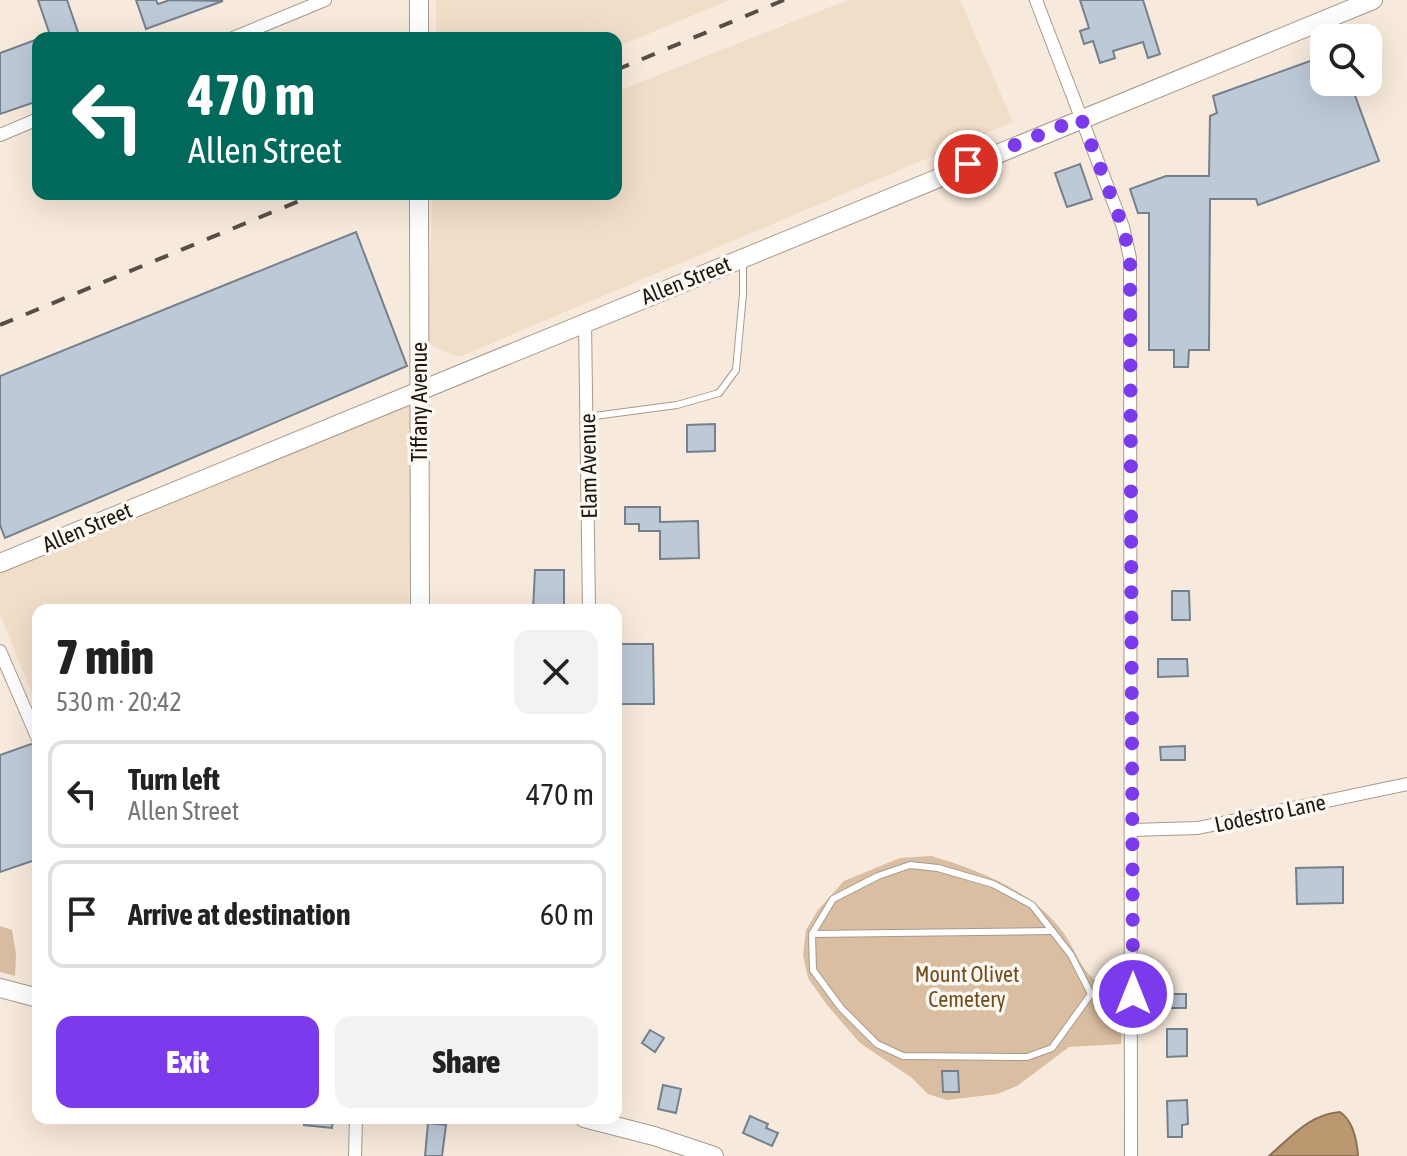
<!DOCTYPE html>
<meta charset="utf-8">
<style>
body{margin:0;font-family:"Asap Condensed",sans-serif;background:#f2f2f2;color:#222;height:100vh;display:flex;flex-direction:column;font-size:30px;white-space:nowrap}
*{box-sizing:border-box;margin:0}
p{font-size:26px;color:#767676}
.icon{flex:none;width:44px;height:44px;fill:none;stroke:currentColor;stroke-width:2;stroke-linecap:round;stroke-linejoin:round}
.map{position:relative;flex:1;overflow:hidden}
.panel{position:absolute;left:32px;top:604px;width:590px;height:520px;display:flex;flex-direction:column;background:#fff;border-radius:16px;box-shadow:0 8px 32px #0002}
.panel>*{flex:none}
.guide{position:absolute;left:32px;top:32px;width:590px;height:168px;border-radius:16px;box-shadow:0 8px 32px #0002;background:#00695c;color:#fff;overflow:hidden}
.fabs{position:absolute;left:1310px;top:24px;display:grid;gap:16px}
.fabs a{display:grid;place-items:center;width:72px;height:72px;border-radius:16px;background:#fff;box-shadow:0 8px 32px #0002;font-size:40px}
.pin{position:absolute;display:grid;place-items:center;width:68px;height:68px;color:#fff;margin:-34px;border:4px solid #fff;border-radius:50%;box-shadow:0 2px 8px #0007}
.me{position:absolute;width:88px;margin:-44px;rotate:0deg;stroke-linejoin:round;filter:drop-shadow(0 0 6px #0008)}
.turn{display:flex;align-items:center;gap:28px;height:168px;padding:0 24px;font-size:36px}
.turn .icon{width:104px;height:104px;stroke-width:2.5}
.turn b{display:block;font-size:56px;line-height:68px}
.round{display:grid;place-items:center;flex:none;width:84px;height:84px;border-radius:16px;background:#f2f2f2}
.summary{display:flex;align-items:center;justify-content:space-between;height:136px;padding:0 24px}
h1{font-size:48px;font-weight:800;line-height:60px}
.button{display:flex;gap:16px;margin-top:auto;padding:16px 24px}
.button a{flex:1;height:92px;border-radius:16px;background:#7c3aed;color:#fff;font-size:32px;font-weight:800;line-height:92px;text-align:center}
.button a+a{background:#f2f2f2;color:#222}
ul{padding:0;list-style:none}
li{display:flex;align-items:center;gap:24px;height:108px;margin:0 16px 12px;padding:0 8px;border:4px solid #e0e0e0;border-radius:16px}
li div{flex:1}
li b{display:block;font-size:30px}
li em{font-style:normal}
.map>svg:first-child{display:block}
</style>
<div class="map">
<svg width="1407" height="1156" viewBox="0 0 1407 1156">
<rect width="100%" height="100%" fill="#f7e9db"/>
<g fill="#f1dec9">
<polygon points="436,0 730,0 616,47 616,38 436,38"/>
<polygon points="848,0 960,0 1013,122 459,357 428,344 432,194 616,194 616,92"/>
<polygon points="413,400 409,610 38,610 38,708 0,614 0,566"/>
</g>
<g fill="#d9bea1">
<path d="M931,856C979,870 1033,891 1063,932C1074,947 1080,968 1094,979C1103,986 1113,985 1123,982L1121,1044L1069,1047L1017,1086L997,1094L947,1100L928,1094L912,1078L860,1043L827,1005L808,978L803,955L806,930L818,910L844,881L900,858Z"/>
<polygon points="0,926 12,930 16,954 15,976 0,972"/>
</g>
<path fill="#bc9870" stroke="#8c7154" stroke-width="2" d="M1340,1112C1353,1121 1357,1141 1358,1156H1269C1291,1137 1310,1114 1340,1112Z"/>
<g fill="#bec9d8" stroke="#75808d" stroke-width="2">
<polygon points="38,0 67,0 80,38 51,38"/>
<polygon points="136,0 156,0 158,4 170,0 223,1 146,29"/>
<polygon points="1080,0 1143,0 1160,54 1148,58 1143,42 1113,51 1115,58 1100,63 1093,41 1084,44 1080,31 1089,28"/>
<polygon points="38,39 38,101 0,114 0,53"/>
<polygon points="1324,56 1324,82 1350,82 1379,161 1258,205 1256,199 1210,199 1209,350 1189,350 1188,367 1174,367 1174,350 1149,350 1149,213 1138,213 1130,189 1166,176 1209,176 1210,116 1217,113 1213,96"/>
<polygon points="1080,164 1092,199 1067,207 1055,173"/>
<polygon points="356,232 407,366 5,538 0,525 0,376"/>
<polygon points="715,424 715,451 687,452 687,425"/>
<polygon points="625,507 660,507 660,522 698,521 699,558 660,559 660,531 639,531 639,524 625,524"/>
<polygon points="535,570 564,570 564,610 533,610"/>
<polygon points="1172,591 1189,591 1190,620 1172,620"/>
<polygon points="616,644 653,644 654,704 616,704"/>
<polygon points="1158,659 1187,659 1188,676 1158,677"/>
<polygon points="31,744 38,748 38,859 0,872 0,755"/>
<polygon points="1185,746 1185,760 1161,760 1160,747"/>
<polygon points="1343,867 1343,903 1297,904 1296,868"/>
<polygon points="1169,994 1186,994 1186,1008 1170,1008"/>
<polygon points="1167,1029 1187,1029 1187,1056 1167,1057"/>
<polygon points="650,1030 664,1038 655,1052 642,1043"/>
<polygon points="942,1071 958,1071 959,1092 943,1092"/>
<polygon points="663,1085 681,1089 676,1113 658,1109"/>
<polygon points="1187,1100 1188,1124 1182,1125 1182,1137 1168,1137 1167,1101"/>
<polygon points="750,1116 768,1124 766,1128 778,1133 772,1146 743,1133"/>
<polygon points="304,1118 333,1118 332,1128 304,1125"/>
<polygon points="428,1123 446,1125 442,1156 425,1156"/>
</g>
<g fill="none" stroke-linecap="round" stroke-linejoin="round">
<g stroke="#a79a8d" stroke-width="8">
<g id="lane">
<polyline points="587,417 677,405 719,393 736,370 743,294 743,260"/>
<polyline points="812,934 1052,931"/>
<polyline points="1091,994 1052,1048 1027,1057 903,1056 877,1044 841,1008 813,970 812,934 833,899 878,876 910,865 938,868 993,884 1032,905 1071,955 1091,994 1133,994"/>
</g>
</g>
<g stroke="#a79a8d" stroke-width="14">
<g id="street">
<polyline points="1036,0 1123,227 1130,258 1131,1156"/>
<polyline points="233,38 325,0"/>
<polyline points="0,135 38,119"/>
<polyline points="585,321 589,610"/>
<polyline points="0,651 38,739"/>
<polyline points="1132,830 1198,828 1407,784"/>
<polyline points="355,1156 356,1118"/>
</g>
</g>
<g stroke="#a79a8d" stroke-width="20">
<g id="secondary">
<polyline points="419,38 419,0"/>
<polyline points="419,194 420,610"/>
<polyline points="0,563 1373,0"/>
<polyline points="0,988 38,998"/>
<polyline points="584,1118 654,1136 714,1156"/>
</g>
</g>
<use href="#lane" stroke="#fff" stroke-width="6"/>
<use href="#street" stroke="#fff" stroke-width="12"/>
<use href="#secondary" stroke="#fff" stroke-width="18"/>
<g stroke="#564f48" stroke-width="4" stroke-dasharray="14 14" stroke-linecap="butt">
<polyline points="616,70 784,0"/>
<polyline points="0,325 316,194"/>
</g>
</g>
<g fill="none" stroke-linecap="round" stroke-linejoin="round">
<polyline stroke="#7c3aed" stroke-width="14" stroke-dasharray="0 25.2" points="968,164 1081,118 1123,227 1130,258 1133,994"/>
</g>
<g text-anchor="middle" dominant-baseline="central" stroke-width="7" stroke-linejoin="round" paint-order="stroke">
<g font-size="22" fill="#1c1712" stroke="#fdf8f2">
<text transform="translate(686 280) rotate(-22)">Allen Street</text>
<text transform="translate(419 402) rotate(-90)">Tiffany Avenue</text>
<text transform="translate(588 466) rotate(-91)">Elam Avenue</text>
<text transform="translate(87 527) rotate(-23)">Allen Street</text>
<text transform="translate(1270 813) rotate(-12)">Lodestro Lane</text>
</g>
<g font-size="22" fill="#704c1c" stroke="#fdf8f2">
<text x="967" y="974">Mount Olivet<tspan x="967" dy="25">Cemetery</tspan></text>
</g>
</g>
</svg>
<div class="fabs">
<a><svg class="icon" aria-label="search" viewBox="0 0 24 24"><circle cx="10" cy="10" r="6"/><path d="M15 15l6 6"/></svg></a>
</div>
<div class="pin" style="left:968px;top:164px;background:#d93025"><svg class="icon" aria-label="arrive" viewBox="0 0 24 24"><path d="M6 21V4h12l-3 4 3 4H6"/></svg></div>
<svg class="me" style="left:1133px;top:994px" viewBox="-20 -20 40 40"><circle r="17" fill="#7c3aed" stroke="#fff" stroke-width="3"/><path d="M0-11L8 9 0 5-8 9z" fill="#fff"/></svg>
<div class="guide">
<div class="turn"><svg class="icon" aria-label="left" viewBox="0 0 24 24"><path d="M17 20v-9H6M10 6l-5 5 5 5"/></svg><div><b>470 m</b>Allen Street</div></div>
</div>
<section class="panel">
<div class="summary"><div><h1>7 min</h1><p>530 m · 20:42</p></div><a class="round"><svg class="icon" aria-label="close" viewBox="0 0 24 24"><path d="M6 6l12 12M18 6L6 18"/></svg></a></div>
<ul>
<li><svg class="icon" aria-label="left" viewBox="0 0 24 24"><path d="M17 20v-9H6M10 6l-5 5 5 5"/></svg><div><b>Turn left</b><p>Allen Street</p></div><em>470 m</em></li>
<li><svg class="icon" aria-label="arrive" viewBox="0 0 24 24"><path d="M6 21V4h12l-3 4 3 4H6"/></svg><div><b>Arrive at destination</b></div><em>60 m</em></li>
</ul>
<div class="button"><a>Exit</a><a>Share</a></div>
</section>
</div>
